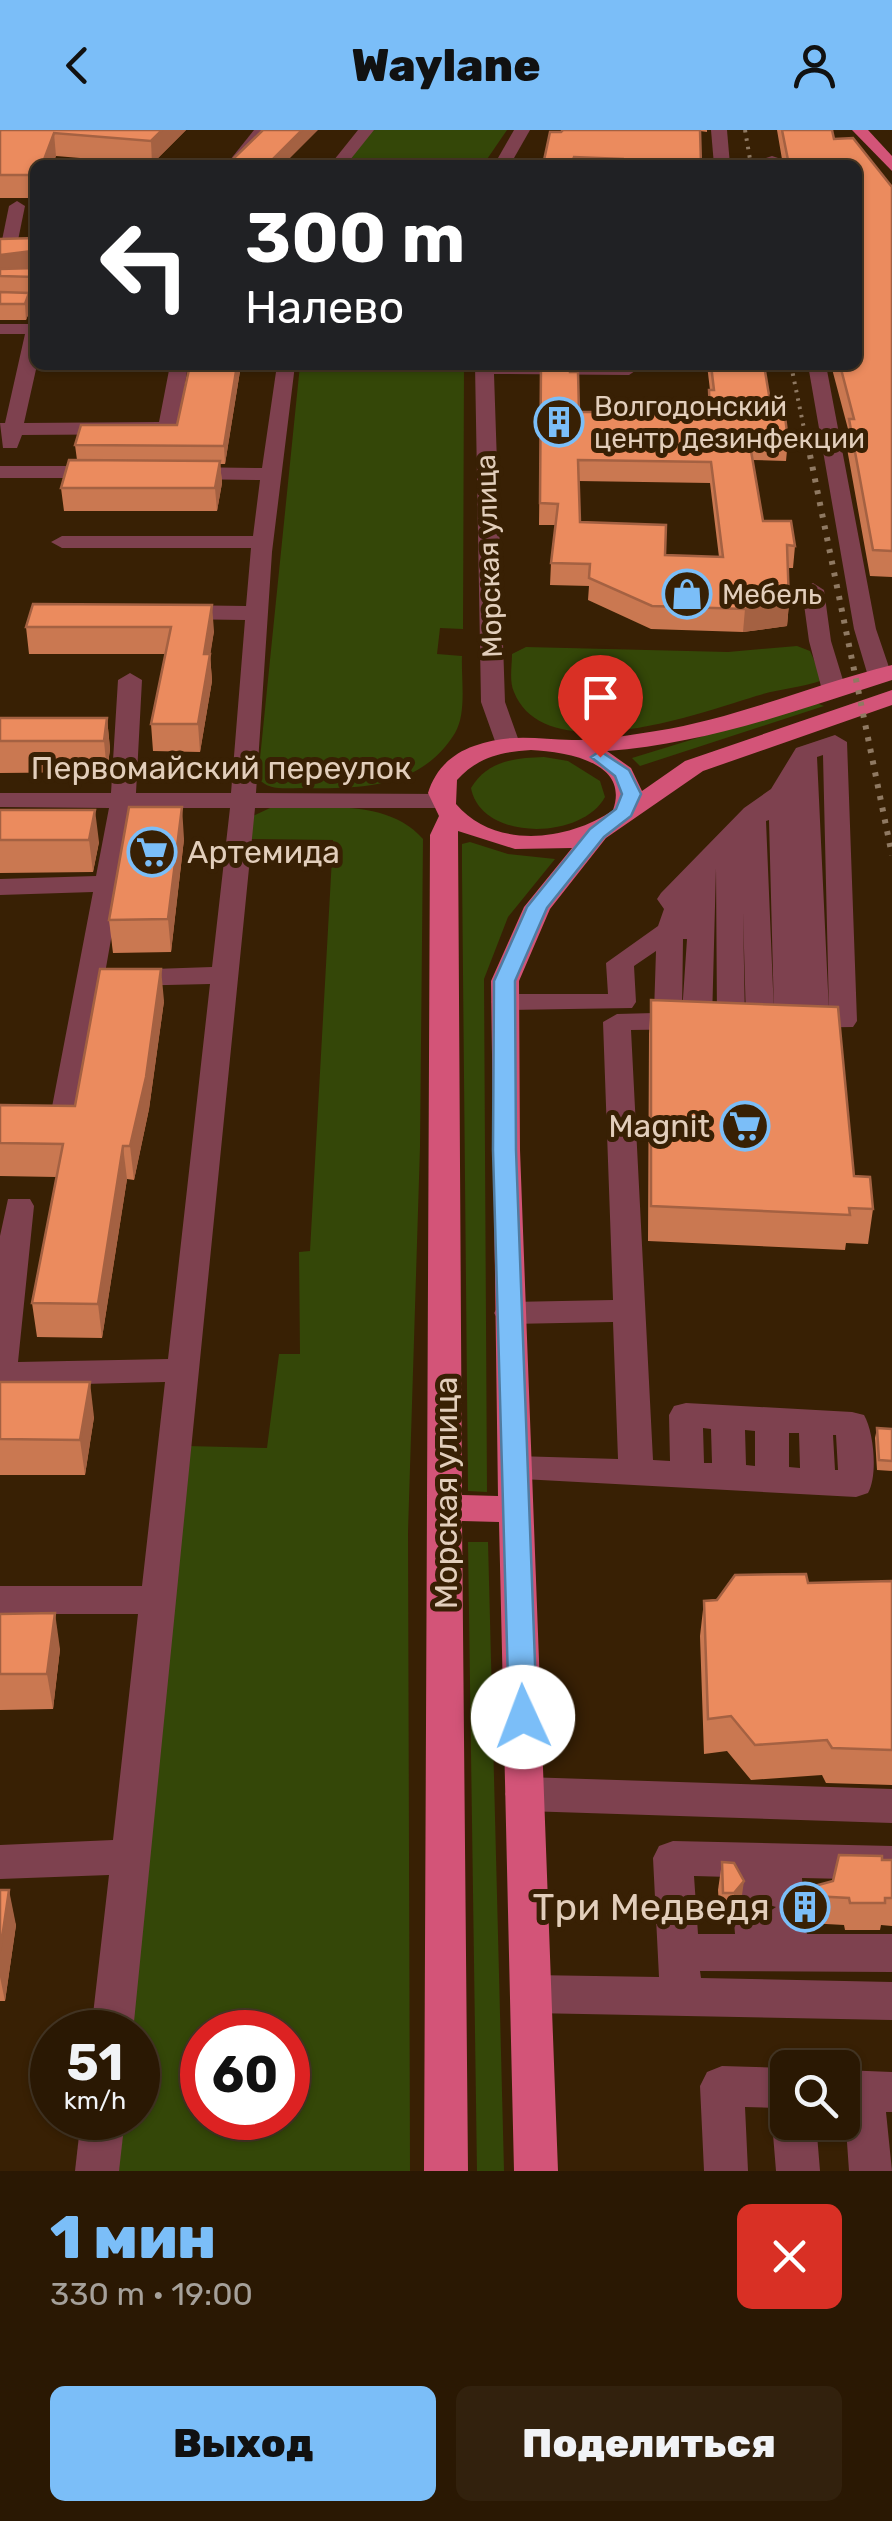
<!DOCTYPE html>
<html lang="ru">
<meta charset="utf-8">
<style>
body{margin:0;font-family:Rubik,sans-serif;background:#32210d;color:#f1f3f6;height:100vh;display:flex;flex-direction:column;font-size:38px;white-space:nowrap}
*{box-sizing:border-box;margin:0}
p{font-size:32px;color:#a5a09a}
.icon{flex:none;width:55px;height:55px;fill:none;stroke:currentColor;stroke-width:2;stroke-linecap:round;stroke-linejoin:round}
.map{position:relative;height:2041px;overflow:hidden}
.panel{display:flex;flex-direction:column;background:#2a1803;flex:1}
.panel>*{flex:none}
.top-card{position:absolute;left:30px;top:30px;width:832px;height:210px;border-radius:15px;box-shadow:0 2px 8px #0004,0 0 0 2px #463725;background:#202124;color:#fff;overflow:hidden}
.buttons{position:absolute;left:770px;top:1920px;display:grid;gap:20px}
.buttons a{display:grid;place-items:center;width:90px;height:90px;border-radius:15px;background:#2a1803;box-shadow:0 2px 8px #0004,0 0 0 2px #463725;font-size:50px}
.speed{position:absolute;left:30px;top:1880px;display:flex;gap:20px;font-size:50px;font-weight:700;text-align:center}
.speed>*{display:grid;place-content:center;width:130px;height:130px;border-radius:50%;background:#2a1803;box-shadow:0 2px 8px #0004,0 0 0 2px #463725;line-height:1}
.speed small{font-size:25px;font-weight:400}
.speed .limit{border:15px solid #d22;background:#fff;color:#111}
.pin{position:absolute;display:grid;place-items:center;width:85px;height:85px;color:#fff;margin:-102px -42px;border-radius:50% 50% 50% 0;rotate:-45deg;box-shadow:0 0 10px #0007}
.pin .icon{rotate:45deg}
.me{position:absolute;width:110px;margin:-55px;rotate:358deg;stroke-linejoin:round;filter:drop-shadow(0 0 8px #0008)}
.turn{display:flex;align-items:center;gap:35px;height:210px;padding:0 50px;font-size:45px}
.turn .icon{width:130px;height:130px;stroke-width:2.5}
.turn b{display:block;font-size:70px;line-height:85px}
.round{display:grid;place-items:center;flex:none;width:105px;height:105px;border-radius:15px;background:#32210d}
.overview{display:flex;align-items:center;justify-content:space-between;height:170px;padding:0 50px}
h1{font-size:60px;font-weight:800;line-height:75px;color:#7bbef8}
.button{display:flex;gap:20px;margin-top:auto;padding:20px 50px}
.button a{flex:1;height:115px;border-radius:15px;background:#7bbef8;color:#111;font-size:40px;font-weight:800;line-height:115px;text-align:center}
.button a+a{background:#32210d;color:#f1f3f6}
header{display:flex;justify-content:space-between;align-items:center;height:130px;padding:0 50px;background:#7bbef8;color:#111;font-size:45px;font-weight:800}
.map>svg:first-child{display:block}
</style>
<header><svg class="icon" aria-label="back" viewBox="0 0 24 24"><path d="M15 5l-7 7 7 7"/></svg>Waylane<svg class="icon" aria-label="person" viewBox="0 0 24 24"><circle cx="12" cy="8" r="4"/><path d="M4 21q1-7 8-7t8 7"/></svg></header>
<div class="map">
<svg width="892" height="2041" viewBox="0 0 892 2041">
<rect width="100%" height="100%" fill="#382004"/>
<g fill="#344708" fill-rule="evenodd">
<polygon points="363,0 507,0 483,35 336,35"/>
<path d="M300,235H464L463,499L440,498L437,524L462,526C461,549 467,583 455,603C421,659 359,659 301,658C286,658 268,661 258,648Z"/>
<path d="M797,516L810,521L823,550C801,558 777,559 756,566C701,583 545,640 514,562C509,551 512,536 512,524L526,517L728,522Z"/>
<polygon points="814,572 824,576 640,636 632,628"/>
<path d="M544,627L568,631L600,651L605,667C582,710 481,712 471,658C487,631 514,628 544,627Z"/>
<path d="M270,678C319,679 387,667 423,709L420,1017L408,1402L410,2041H105L111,1988H138V1902H121L187,1316L267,1318L279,1224H300L299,1122L310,1121L333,710L250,709L253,686ZM202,1902H288V1988H202Z"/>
<polygon points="470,712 508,724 555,729 508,787 484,849 487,1362 468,1361 462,740 462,714"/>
<polygon points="468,1412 488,1412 504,2041 477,2041"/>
</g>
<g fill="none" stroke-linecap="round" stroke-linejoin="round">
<g fill="#7e414f" fill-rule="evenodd">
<polygon points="254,0 270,0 242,35 226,35"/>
<polygon points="358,0 374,0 346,35 330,35"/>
<polygon points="514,0 530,0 510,35 494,35"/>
<polygon points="711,0 727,0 730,35 714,35"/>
<polygon points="772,26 778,28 781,35 765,35 766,28"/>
<polygon points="17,71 25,76 17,115 9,120 1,115 9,76"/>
<polygon points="0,165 35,166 35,176 0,175"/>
<polygon points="0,194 35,194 37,235 24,293 159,292 170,235 188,235 178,298 168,304 22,305 17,318 3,318 0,293 5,293 25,204 0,204"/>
<polygon points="277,235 295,235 272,422 256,663 442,664 454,671 442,678 255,678 133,1902 91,1902 109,1745 0,1749 0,1715 113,1710 138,1484 0,1484 0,1456 142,1456 165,1252 0,1256 0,1106 8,1069 30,1069 34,1076 18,1232 168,1229 210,854 124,856 110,848 124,840 212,837 230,678 134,678 80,986 65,995 0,995 0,977 52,977 93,762 0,765 0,749 96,746 109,678 0,677 0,663 111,663 118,550 130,543 142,550 136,663 231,663 245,490 174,489 163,482 174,475 246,476 251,418 62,418 51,412 62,406 253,406 260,350 183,349 173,343 183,337 262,338"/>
<polygon points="475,235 636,235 638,239 629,245 494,244 505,572 520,614 508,621 496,614 481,572"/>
<polygon points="808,235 826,235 876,499 892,546 880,553 868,546 854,499"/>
<polygon points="0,336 107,336 117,342 107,348 0,348"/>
<polygon points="813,453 824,460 831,511 846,560 834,567 822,560 809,511 802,460"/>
<path d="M835,605L847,612L857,891L853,897L788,898L774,890L760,898L750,896L746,890L743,782L745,891L731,899L721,897L717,891L716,738L712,891L698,899L631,900L653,1330L670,1331L669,1285L674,1276L686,1273L852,1282L864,1285C874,1302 878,1346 868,1363L856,1367L503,1348L498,1339L503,1330L515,1326L618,1329L613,1192L510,1194L499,1191L494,1183L499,1175L510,1172L613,1170L603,892L617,884L654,883L656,821L634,836L636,872L632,878L505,880L491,872L505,864H608L606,833L658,796L664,779L657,769L661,763L744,678L771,659L796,618ZM823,625L829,882L817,627ZM769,690L774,883L766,691ZM683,809H687L682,883ZM703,1298L711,1299L712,1333H704ZM745,1300L755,1301V1336L746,1335ZM789,1303H799L800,1338L789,1337ZM833,1305H836L838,1340H835Z"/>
<polygon points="525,1647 892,1659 892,1693 525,1681 511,1676 505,1664 511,1652"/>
<path d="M673,1711L892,1716V1750L802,1748L803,1762L793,1776L801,1779L807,1804H892V1842L700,1841L701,1848L892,1852V1890L531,1883L516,1877L510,1864L516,1851L531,1845L659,1847L653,1728L659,1716ZM694,1746L730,1747L738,1774L747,1777L734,1792L735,1804H698ZM767,1772L769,1775L776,1777L770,1781L760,1776Z"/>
<polygon points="722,1936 788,1938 788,1992 816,1992 820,2041 776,2041 772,1992 778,1978 745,1977 748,2041 704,2041 700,1956 707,1942"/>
<polygon points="842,1940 892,1942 892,1982 886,1982 892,2041 849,2041"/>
<polygon points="81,1988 125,1988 119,2041 75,2041"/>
</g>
<g fill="#d35478" fill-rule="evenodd">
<polygon points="852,0 868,0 892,26 892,41"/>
<path d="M892,535V550C799,580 705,614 607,621L631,638L642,661L685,631L892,560V575L703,641L606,708L550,779L519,851L520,1020L558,2041H514L499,1392L462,1391L468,2041H424L430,705L439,686L428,663C435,640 451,624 474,616C509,603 537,609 572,610C599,611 629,605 656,601C737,588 812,555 892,535ZM531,620C567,622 630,632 613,680C569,711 495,720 456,674L457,650C478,627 501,622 531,620ZM458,701L515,719L572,718L524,777L491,851L498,1366L462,1365Z"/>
</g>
<g stroke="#8f7962" stroke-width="4" stroke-dasharray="2.5 6" stroke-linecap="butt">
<polyline points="745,0 751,35"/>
<polyline points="791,235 810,328"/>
</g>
<polyline stroke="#8f7962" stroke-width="6" stroke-dasharray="4 8" stroke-linecap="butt" points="810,325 892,725"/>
</g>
<g fill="#ca7851" fill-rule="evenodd">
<polygon points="1,0 186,0 152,34 56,26 52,35 35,35 35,68 0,68 0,1"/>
<polygon points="563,0 707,0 707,2 700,1 701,35 543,35"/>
<polygon points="777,0 832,0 834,9 892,57 892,447 870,446 846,313 848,299 831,235 858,235 858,35 783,35"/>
<polygon points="35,108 35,163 19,163 30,180 26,190 0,190 0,109"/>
<polygon points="92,235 133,235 132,242 93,242"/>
<polygon points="241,235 225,334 220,334 222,353 217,381 64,381 61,358 77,330 75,315 177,295"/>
<path d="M541,235L570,242L579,282H708L710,260L707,235H764L770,271L788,310L786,331L753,330L763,391L795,416L793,438H788L789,473L787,496L743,502L651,499L588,470L589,456L550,455L551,433L556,395H539ZM578,351L710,353L719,427L665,425L580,392Z"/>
<polygon points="33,474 214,501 210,524 212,551 200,622 153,621 151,594 165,524 29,524 26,497"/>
<polygon points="0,588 107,588 110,619 107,642 0,643"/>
<polygon points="0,680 99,712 93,742 0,743"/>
<polygon points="184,709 171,822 113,823 109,790"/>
<polygon points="651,870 854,1046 873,1079 868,1114 846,1113 845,1120 648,1111 649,904"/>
<polygon points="164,871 149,979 134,1050 127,1049 102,1208 37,1207 32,1173 56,1047 0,1046 0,975 75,976"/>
<polygon points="0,1252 94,1287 85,1345 0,1345"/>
<polygon points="877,1298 892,1299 892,1341 877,1340 875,1308"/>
<polygon points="892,1451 892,1655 826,1653 822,1645 751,1650 727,1621 704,1624 700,1506 704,1471 808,1453"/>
<polygon points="0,1484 60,1519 53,1579 0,1580"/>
<polygon points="882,1730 892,1730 892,1796 881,1795 880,1800 845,1800 844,1795 808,1793 806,1784 811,1757 833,1751"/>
<polygon points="722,1732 740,1779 731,1791 720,1790 718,1760"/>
<polygon points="0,1760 16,1795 5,1871 0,1871"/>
</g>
<g fill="#a46142">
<polygon points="162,0 186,0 152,34 151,11"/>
<polygon points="302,0 318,0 283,35 270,35 270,32"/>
<polygon points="54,3 56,26 52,35 42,35"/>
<polygon points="33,121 35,137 0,142 0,125"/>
<polygon points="29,163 30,180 26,190 25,174"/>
<polygon points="237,235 241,235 225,334 224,316"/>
<polygon points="220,331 222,353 217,381 215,358"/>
<polygon points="789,473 787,496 743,502 745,479"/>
<polygon points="212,475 214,501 208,540 210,524 212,551 200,622 198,594 204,524"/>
<polygon points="107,588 110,619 107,642 104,611"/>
<polygon points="182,677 184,709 171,822 168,789"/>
<polygon points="95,680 99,712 93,742 89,710"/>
<polygon points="161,839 164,871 149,979 134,1050 130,1016"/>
<polygon points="123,1016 127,1049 102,1208 98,1174"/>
<polygon points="90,1252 94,1287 85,1345 80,1310"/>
<polygon points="55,1483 60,1519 53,1579 47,1544"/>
<polygon points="744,1751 740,1779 731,1791 734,1763"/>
<polygon points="9,1760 16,1795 5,1871 0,1847 0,1822"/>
</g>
<g fill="#eb8b5e" stroke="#a46142" stroke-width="2.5" fill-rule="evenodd">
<polygon points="1,0 162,0 151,11 54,3 42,35 35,35 35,45 0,45 0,1"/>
<polygon points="263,0 302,0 270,32 270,35 232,35 234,28"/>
<polygon points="563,0 700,0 701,35 624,35 623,29 574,27 571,35 543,35 550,2 561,2"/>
<polygon points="782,0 832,0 834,9 853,8 892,57 892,421 873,420 849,289 854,289 840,235 858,235 858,35 789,35"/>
<polygon points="0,109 35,108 35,132 33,121 0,125"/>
<polygon points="35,138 35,147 0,146 0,139"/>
<polygon points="0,162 29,163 25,174 0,174"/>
<polygon points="190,235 237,235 224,316 75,315 81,295 177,295"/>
<path d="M541,235H570V242H578L579,282H710L709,260H714L711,235H764L770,271H783L788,310L749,309L763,391H791L795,416L787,415L789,473L745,479L652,476L589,448L590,434L551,433L558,374L540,373ZM578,330L711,332L723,427L665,425L666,395L580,392Z"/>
<polygon points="69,330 220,331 215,358 61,358"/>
<polygon points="33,474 212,475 204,524 210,524 198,594 151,594 171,497 26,497"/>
<polygon points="0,588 107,588 104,611 0,611"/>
<polygon points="129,677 182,677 168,789 109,790"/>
<polygon points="0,680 95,680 89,710 0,710"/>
<polygon points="100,839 161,839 146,947 130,1016 123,1016 98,1174 32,1173 63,1014 0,1013 0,975 75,976"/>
<polygon points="651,870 838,877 854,1046 870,1047 873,1079 849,1078 850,1085 651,1076"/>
<polygon points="0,1252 90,1252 80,1310 0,1309"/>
<polygon points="877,1298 892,1299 892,1331 879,1330"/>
<polygon points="806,1444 808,1453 892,1451 892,1620 832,1618 827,1610 755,1615 731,1586 708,1589 704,1471 717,1470 735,1445"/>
<polygon points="55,1483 47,1544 0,1544 0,1484"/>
<polygon points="839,1725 882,1726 882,1730 892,1730 892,1768 885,1768 885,1773 850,1773 849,1768 813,1766 811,1757 833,1751"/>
<polygon points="722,1732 734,1733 744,1751 734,1763 723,1763"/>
<polygon points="0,1760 9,1760 0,1822"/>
</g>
<polygon fill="#7bbef8" stroke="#507ca1" stroke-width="2.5" points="600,621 629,640 641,664 631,686 604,707 547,778 515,851 516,1020 537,1587 533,1596 513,1596 509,1587 493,1020 494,851 527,777 590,699 616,679 622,664 615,646 591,627"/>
<defs>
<g id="building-ring" transform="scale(2.5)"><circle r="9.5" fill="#382004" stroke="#7bbef8" stroke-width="1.5"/><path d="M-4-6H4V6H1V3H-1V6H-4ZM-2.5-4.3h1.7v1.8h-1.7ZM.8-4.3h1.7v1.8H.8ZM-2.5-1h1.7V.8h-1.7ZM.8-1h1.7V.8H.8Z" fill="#7bbef8"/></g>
<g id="shop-ring" transform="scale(2.5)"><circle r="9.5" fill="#382004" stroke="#7bbef8" stroke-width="1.5"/><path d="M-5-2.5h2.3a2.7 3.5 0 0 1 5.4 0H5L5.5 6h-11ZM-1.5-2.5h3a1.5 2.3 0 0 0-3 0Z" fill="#7bbef8"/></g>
<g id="supermarket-ring" transform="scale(2.5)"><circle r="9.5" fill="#382004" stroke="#7bbef8" stroke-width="1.5"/><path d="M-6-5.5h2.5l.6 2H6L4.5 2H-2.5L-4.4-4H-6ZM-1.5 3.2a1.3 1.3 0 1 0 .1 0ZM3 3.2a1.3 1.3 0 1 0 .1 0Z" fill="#7bbef8"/></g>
</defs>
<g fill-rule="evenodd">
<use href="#building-ring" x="559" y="292"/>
<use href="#shop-ring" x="687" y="464"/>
<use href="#supermarket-ring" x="152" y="722"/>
<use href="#supermarket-ring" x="745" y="996"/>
<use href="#building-ring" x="805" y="1777"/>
</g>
<g text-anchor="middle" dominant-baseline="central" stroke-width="10" stroke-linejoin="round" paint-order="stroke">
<g font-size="28" fill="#e2cebb" stroke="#382004" text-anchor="start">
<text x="594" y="276">Волгодонский<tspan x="594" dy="32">центр дезинфекции</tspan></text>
<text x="722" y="464">Мебель</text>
</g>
<g font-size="28" fill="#e2cebb" stroke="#382004">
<text transform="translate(489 426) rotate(-92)">Морская улица</text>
</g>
<g font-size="32" fill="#e2cebb" stroke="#382004">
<text x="221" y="638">Первомайский переулок</text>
<text transform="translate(446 1363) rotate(-90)">Морская улица</text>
</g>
<g font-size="32" fill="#e2cebb" stroke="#382004" text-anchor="start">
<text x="187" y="722">Артемида</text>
<text x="710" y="996" text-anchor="end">Magnit</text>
</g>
<g font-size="38" fill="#e2cebb" stroke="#382004" text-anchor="end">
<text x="770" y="1777">Три Медведя</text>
</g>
</g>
</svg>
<div class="buttons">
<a><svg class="icon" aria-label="search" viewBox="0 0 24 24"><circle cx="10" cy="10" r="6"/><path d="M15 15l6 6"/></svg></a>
</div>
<div class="speed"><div>51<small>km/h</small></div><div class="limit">60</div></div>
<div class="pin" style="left:600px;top:627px;background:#d93025"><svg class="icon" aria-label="arrive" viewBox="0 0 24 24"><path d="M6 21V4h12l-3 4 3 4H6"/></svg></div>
<svg class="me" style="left:523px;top:1587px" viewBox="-20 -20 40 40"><circle r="19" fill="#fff"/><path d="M0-13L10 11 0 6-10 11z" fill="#7bbef8"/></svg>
<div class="top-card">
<div class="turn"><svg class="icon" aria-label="left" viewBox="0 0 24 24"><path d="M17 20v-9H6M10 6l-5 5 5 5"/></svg><div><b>300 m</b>Налево</div></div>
</div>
</div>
<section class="panel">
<div class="overview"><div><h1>1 мин</h1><p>330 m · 19:00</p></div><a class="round" style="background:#d93025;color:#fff"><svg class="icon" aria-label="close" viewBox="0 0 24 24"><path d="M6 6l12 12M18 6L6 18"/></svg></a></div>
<div class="button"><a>Выход</a><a>Поделиться</a></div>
</section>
